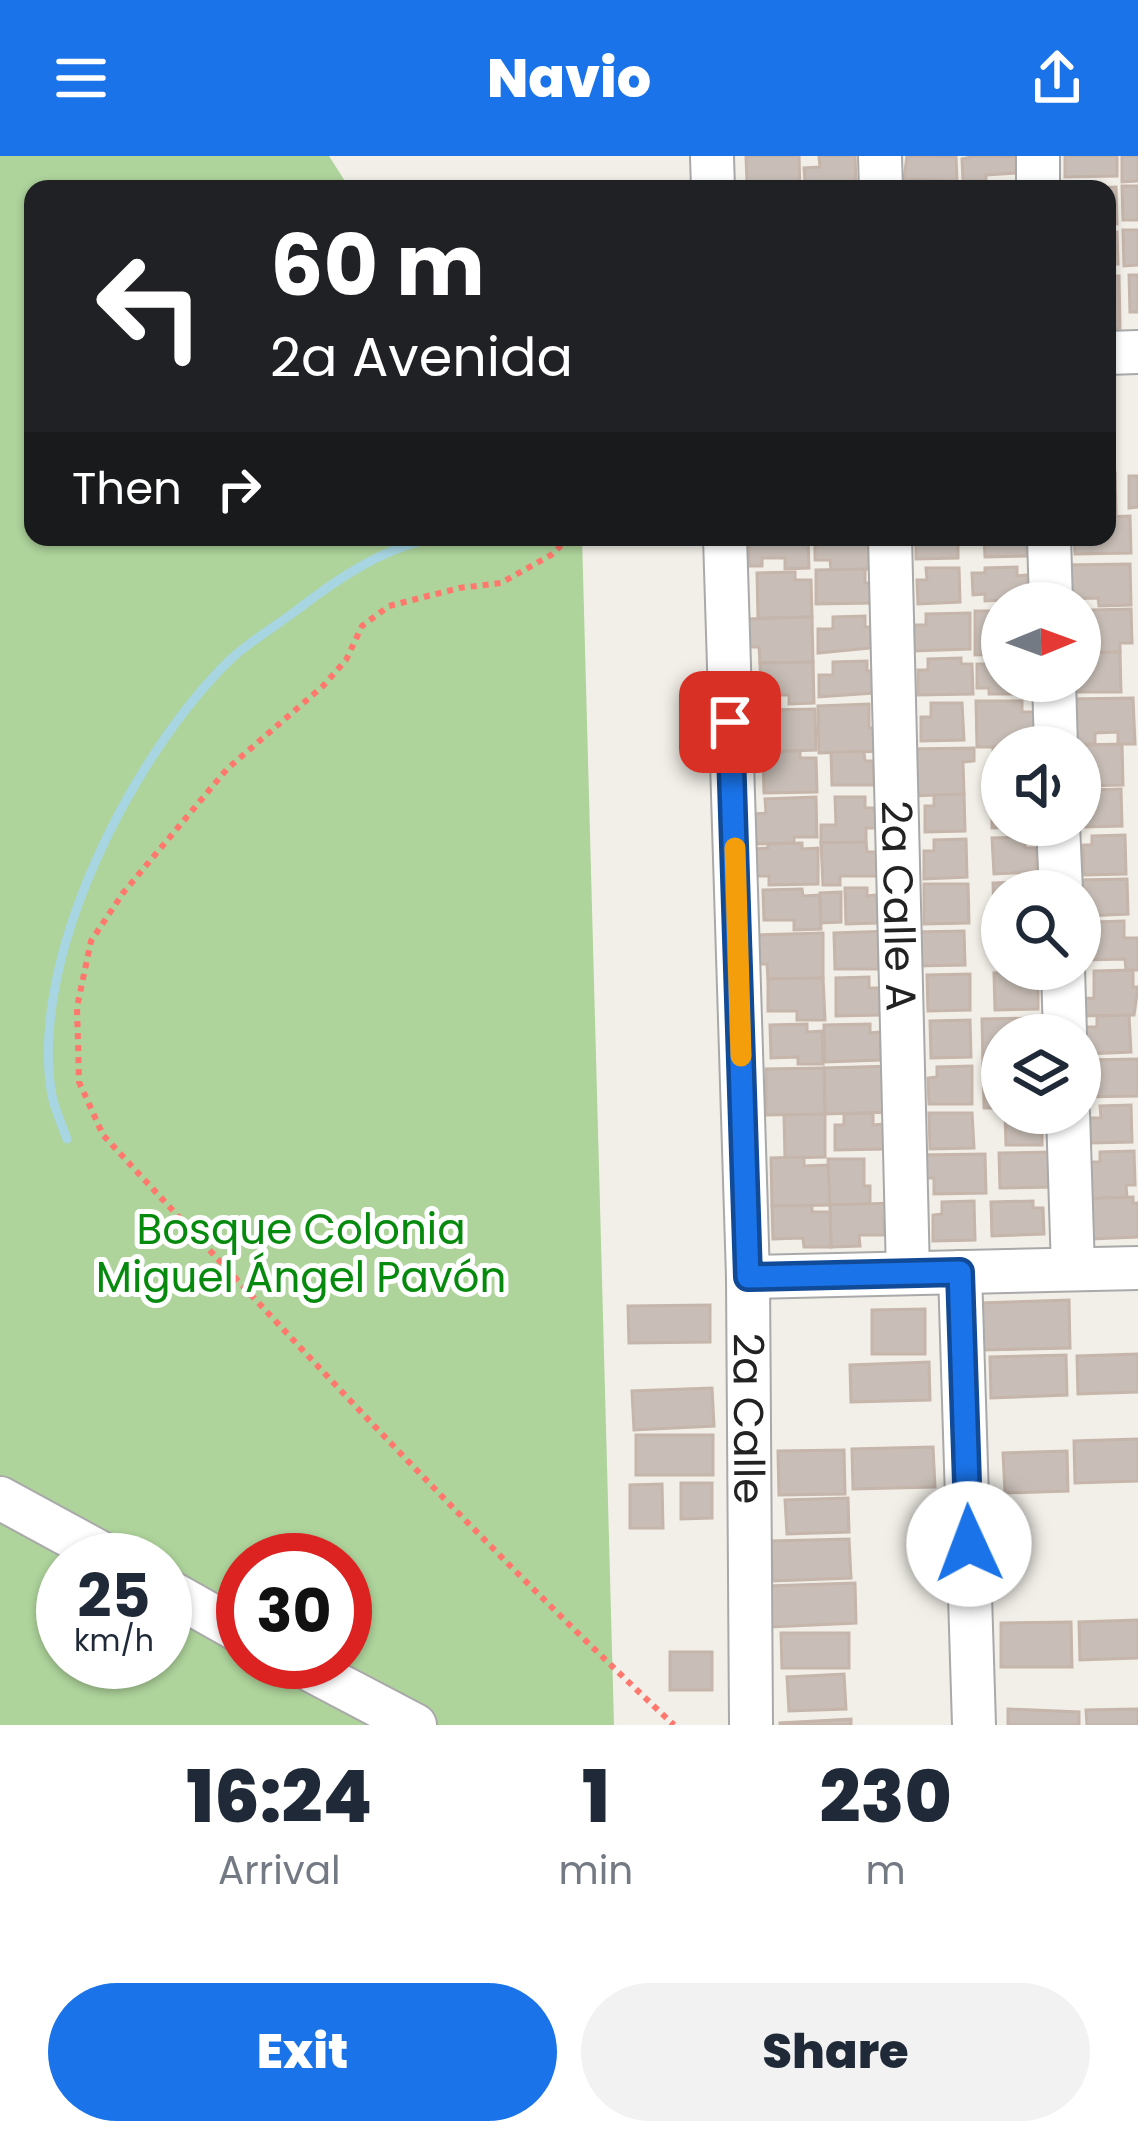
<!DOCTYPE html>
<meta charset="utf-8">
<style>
body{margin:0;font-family:Poppins,sans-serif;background:#f2f2f3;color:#1f2937;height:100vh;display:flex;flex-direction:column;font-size:45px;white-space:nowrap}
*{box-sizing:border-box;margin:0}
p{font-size:39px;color:#747a83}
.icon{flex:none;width:66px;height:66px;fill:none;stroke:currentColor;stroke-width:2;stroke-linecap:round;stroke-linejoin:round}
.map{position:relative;height:1569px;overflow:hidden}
.sheet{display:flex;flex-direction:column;background:#fff;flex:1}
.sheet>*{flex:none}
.top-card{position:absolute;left:24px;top:24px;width:1092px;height:366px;border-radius:24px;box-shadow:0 3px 9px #0004;background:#202124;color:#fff;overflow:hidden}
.needle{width:78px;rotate:89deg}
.tools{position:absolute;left:981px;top:426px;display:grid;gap:24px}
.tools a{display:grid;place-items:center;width:120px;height:120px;border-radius:50%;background:#fff;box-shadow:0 3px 9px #0004;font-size:60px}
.speed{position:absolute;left:36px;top:1377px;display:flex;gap:24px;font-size:60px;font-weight:700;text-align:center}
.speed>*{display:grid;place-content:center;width:156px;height:156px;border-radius:50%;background:#fff;box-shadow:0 3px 9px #0004;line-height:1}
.speed small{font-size:30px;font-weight:400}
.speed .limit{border:18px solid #d22;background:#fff;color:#111}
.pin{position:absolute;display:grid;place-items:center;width:102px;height:102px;color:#fff;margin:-51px;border-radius:24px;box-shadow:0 6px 18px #0006}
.me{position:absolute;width:132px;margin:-66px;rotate:358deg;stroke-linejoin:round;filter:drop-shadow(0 0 9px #0008)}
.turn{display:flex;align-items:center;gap:42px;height:252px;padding:0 48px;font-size:54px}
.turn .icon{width:156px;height:156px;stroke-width:2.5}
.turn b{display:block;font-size:84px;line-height:102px}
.then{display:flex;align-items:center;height:114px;padding:0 48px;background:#0003;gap:24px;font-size:45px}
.eta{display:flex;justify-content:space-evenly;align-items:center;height:204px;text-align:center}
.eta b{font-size:72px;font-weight:800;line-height:84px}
.button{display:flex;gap:24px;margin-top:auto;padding:24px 48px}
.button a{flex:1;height:138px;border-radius:72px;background:#1a73e8;color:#fff;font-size:48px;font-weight:800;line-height:138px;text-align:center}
.button a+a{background:#f2f2f3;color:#1f2937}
header{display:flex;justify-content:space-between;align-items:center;height:156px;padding:0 48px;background:#1a73e8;color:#fff;font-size:54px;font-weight:800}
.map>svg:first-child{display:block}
</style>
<header><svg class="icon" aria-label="menu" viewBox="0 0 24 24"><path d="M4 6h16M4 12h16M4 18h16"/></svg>Navio<svg class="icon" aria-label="share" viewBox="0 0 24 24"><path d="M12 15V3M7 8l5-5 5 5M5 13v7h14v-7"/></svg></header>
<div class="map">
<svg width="1138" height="1569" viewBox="0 0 1138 1569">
<rect width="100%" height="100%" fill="#f2efe8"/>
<path fill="#aed39b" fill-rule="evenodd" d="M0,0H329L350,33H33V381H582L614,1569H0ZM63,1404H165V1506H63ZM243,1404H345V1506H243Z"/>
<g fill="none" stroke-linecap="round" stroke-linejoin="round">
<path stroke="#a7d6e2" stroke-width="9" d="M67,983C62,969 55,954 52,940C27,803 134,596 231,503C250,485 276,470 297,454C340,421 388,388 443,381"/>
</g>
<g fill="#c8beb7" stroke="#c5b5aa" stroke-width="3">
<polygon points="746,0 799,0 800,33 769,33 769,27 747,27"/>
<polygon points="819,0 855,0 856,25 805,26 804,12 820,11"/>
<polygon points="907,0 956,1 957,25 904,23"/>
<polygon points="976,0 1016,1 1016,17 986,19 986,25 963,25 962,3"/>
<polygon points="1065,0 1117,0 1117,20 1065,21"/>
<polygon points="1122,0 1138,0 1138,25 1122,26"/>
<polygon points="1122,30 1138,30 1138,64 1123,64"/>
<polygon points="1116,31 1117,68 1107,69 1107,33 1068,33"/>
<polygon points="1123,74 1138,74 1138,109 1124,110"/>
<polygon points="1107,76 1117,76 1118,108 1107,108"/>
<polygon points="1129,119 1138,119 1138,156 1130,156"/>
<polygon points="1107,120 1119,120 1120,172 1107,173"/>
<rect x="1107" y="271" width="7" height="34"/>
<polygon points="1107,317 1115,317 1116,360 1107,361"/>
<polygon points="1129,320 1138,320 1138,351 1129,352"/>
<polygon points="1130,360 1131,397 1075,398 1074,381 1107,381 1107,361"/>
<polygon points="749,381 808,381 809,412 785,413 785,402 762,402 762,410 749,410"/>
<polygon points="815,381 882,381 882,413 831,414 830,404 815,404"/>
<polygon points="926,381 958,381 958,402 916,403 916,386 926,386"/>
<polygon points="984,381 1026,381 1027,400 985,401"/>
<polygon points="1130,408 1131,449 1099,450 1098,442 1064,443 1063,409"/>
<polygon points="1017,411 1017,420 1028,419 1029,443 985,445 985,438 973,439 972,417 985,417 985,412"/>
<polygon points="926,412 959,412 960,446 918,448 917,424 927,424"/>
<polygon points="865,413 865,427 870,427 871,447 816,448 816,414"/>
<polygon points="795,416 795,424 811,424 812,461 758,462 757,417"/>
<polygon points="1131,453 1132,487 1120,487 1120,496 1091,496 1091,454"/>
<polygon points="975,455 1002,455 1002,498 975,499"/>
<polygon points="970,457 970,493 914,495 914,469 926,469 926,458"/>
<polygon points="865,460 865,471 871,471 871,492 818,497 818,473 833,473 833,461"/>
<polygon points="812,461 813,506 760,507 759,491 748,491 747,463"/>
<polygon points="1120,496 1121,536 1076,536 1080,497"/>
<polygon points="1002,498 1002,525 1043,525 1043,538 989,538 989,532 977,532 977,508 988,508 988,499"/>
<polygon points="961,502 961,508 972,508 973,538 918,539 918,514 928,514 928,503"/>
<polygon points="867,505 867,515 872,515 873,537 819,541 819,519 833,519 833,506"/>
<polygon points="813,506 814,547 789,548 789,539 761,539 760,507"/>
<polygon points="1133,542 1135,588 1118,588 1118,576 1095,577 1095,588 1070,588 1070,543"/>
<polygon points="976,545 1022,545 1022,556 1044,556 1044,583 1010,584 1010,591 977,591"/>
<polygon points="931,547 962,547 964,584 921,585 921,561 931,561"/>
<polygon points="869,548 869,572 885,572 886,595 819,597 818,550"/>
<polygon points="815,553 816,594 763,596 762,554"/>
<polygon points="1122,588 1123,629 1080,630 1079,589"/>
<polygon points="993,591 1023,591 1002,591 1002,627 994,627"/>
<polygon points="974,592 974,605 963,606 964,638 911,640 910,593"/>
<polygon points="800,595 800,602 816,602 817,636 764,637 763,596"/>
<polygon points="831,596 864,596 865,605 873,605 874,629 832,629"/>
<polygon points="1121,633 1122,670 1083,671 1082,645 1091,645 1090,634"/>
<polygon points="992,637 1002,637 1002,669 1033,671 992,672"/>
<polygon points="964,638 965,675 925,676 925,650 934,650 934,639"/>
<polygon points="816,641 817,681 794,681 794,687 752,688 752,658 766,657 765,643"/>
<polygon points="835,641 865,641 865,652 875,652 876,672 866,672 866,686 821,687 821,669 836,669"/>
<polygon points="1125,679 1126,718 1084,719 1083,689 1092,689 1092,680"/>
<polygon points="1025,681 1025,692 1036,692 1036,716 994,718 992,682"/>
<polygon points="966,683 967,721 924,723 924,695 934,695 934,684"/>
<polygon points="866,686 867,696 877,696 877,720 840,720 840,729 823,729 821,687"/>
<polygon points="802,687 802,693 818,692 818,728 769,729 769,720 755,720 755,693 768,692 768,688"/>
<polygon points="1127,723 1128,758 1086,760 1077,724"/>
<polygon points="1027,726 1027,735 1002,735 1002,762 994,762 993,727"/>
<polygon points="924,728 968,728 969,767 924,768"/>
<polygon points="845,732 867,732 867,740 877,739 878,767 846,768"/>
<polygon points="802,733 803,740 820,739 821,773 794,774 794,764 764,764 763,734"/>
<polygon points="841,736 841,766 821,767 820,737"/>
<polygon points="1124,765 1124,782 1138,782 1138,814 1126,814 1125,803 1085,804 1085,781 1094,781 1094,766"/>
<polygon points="994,773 1002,773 1002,807 995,807"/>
<polygon points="890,775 891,802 878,803 879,813 835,813 834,777"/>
<polygon points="964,775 965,809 916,810 914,776"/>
<polygon points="823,777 823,822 768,823 767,808 757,808 756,779"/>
<polygon points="1133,814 1133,831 1138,831 1134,859 1078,860 1077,843 1094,842 1094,815"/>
<polygon points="1029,816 1029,831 1038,830 1038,853 995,854 994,817"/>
<polygon points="970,818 970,854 928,855 927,819"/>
<polygon points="869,821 869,832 879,832 880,859 836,860 836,822"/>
<polygon points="823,822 825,864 797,864 797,855 768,855 768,823"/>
<polygon points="1129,859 1131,896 1087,898 1086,871 1097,871 1097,860"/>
<polygon points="1038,862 1038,879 1002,879 1002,906 983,907 982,863"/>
<polygon points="970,864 971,901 931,902 930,865"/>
<polygon points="807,868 807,876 822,875 823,908 798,908 798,901 771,902 770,869"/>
<polygon points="870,868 870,877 880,876 881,904 825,906 824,869"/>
<polygon points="1138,903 1138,940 1082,941 1082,904"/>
<polygon points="1002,906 1002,947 999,952 984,952 983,907"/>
<polygon points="894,910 894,956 825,958 824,912"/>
<polygon points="972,910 972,948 929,948 928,922 937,921 937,911"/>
<polygon points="824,912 825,958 766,959 766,913"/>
<polygon points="1131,949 1132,986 1091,987 1090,962 1101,962 1100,950"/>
<polygon points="873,957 873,969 885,968 885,993 835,994 835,969 844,969 844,958"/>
<polygon points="929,957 972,957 974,992 930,993"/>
<polygon points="1005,957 1031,957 1031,963 1042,962 1042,989 1006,989"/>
<polygon points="825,958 825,1001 785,1002 784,959"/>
<polygon points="1134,995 1135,1029 1126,1029 1127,1041 1081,1043 1090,1006 1100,1006 1100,996"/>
<polygon points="1052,996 1053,1031 1000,1032 999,997"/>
<polygon points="985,998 986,1037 934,1038 934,1022 921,1022 920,999"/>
<polygon points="804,1001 804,1010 829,1009 830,1049 772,1050 771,1002"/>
<polygon points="828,1003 864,1003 864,1030 870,1030 870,1048 830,1049"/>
<polygon points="1133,1041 1133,1047 1138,1047 1138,1081 1092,1083 1081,1043"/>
<polygon points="974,1045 975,1084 933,1085 933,1059 942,1058 942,1046"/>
<polygon points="1033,1045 1033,1052 1043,1052 1044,1078 992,1080 991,1046"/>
<polygon points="897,1047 898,1063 884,1064 884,1079 859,1079 860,1090 831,1091 830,1049"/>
<polygon points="772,1050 812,1050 812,1056 830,1056 831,1091 804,1091 803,1082 773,1083"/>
<polygon points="1069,1144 1070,1192 983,1194 981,1147"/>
<polygon points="710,1149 710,1186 629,1187 628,1150"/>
<polygon points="925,1153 925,1198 872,1198 872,1154"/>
<polygon points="1138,1198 1138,1236 1078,1238 1077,1200"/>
<polygon points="1066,1199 1067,1239 991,1242 990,1201"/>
<polygon points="929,1206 930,1244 851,1246 850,1209"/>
<polygon points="712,1232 714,1270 634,1274 632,1235"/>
<rect x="636" y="1279" width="77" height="40"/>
<polygon points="1138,1283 1138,1325 1075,1327 1074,1285"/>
<polygon points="933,1291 935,1331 853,1333 852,1293"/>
<polygon points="844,1294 845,1338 779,1339 778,1295"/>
<polygon points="1067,1295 1068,1335 1005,1337 1003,1297"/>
<polygon points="681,1327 712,1327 712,1362 681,1363"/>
<polygon points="662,1328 663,1372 630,1372 630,1329"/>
<polygon points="848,1342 849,1376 787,1378 785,1344"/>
<polygon points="849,1383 851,1422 773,1425 771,1385"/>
<polygon points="855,1427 856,1467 770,1471 768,1430"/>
<polygon points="1138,1464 1138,1502 1080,1504 1079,1466"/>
<polygon points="1071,1466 1072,1511 1001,1511 1001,1467"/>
<polygon points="781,1477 849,1477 849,1512 782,1512"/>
<rect x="670" y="1496" width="42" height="38"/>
<polygon points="844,1518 846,1553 789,1555 787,1521"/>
<polygon points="1008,1553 1079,1556 1079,1569 1008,1569"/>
<polygon points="1138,1553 1138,1569 1087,1569 1086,1554"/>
<polygon points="851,1563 851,1569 780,1569 780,1567"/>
</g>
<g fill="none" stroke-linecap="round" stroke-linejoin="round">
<g stroke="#a9a9a9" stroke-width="46">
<g id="minor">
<polyline points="712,0 713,33"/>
<polyline points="880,0 881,33"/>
<polyline points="1038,0 1038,33"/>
<polyline points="1107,197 1138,196"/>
<path id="s1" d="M725,381L748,1121L751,1569"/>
<path id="s2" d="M890,381L908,1117"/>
<polyline points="1049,381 1051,447"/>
<polyline points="1054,525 1056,591"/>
<polyline points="1058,669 1061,735"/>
<polyline points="1063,813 1065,879"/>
<polyline points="1068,957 1073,1113"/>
<polyline points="960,1116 974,1569"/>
<polyline points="748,1121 1138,1112"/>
<polyline points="0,1342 114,1404"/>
<polyline points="165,1433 243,1477"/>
<polyline points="295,1506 415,1569"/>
</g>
</g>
<path stroke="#ff776d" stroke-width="6" stroke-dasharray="6 6" stroke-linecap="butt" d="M570,381L551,399L501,427L459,432L389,450L362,470L346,504L323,530L227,613L123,737L91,785L77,851L79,926L103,979C289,1180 474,1382 674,1569"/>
<use href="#minor" stroke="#fff" stroke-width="42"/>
</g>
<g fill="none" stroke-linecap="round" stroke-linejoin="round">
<g stroke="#114b97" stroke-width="30">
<polyline id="route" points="730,566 748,1121 960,1116 969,1388"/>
</g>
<use href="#route" stroke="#1a73e8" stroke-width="21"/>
<polyline stroke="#f59e0b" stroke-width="21" points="735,692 741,900"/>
</g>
<g text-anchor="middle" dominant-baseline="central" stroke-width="10" stroke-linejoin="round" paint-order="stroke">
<g font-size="42" fill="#222" stroke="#fff">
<text stroke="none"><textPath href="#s2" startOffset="369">2a Calle A</textPath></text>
<text stroke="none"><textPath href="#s1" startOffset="882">2a Calle</textPath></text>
</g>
<g font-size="42" fill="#068a0d" stroke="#fff">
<text x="301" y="1073">Bosque Colonia<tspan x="301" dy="48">Miguel Ángel Pavón</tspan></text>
</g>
</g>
</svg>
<div class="tools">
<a><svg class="needle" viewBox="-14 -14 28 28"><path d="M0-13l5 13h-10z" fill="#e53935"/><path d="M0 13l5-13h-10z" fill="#747a83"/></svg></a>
<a><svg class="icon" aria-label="sound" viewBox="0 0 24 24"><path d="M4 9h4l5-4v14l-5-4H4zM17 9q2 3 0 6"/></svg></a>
<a><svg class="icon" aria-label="search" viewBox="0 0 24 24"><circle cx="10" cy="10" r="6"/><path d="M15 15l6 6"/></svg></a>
<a><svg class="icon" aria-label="layers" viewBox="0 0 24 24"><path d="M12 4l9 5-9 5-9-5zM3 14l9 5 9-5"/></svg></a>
</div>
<div class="speed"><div>25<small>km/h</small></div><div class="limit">30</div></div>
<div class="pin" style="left:730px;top:566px;background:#d93025"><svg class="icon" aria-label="arrive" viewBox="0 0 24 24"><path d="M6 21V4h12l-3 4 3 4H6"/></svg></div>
<svg class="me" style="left:969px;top:1388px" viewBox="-20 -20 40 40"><circle r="19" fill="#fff"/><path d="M0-13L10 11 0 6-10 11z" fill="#1a73e8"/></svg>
<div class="top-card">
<div class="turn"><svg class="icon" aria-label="left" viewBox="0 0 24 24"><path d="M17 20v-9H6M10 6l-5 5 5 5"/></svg><div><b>60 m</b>2a Avenida</div></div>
<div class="then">Then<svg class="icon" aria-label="right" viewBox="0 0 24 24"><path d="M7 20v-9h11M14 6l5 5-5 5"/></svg></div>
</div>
</div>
<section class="sheet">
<div class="eta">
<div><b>16:24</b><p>Arrival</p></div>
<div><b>1</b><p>min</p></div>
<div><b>230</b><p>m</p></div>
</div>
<div class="button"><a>Exit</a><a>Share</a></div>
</section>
